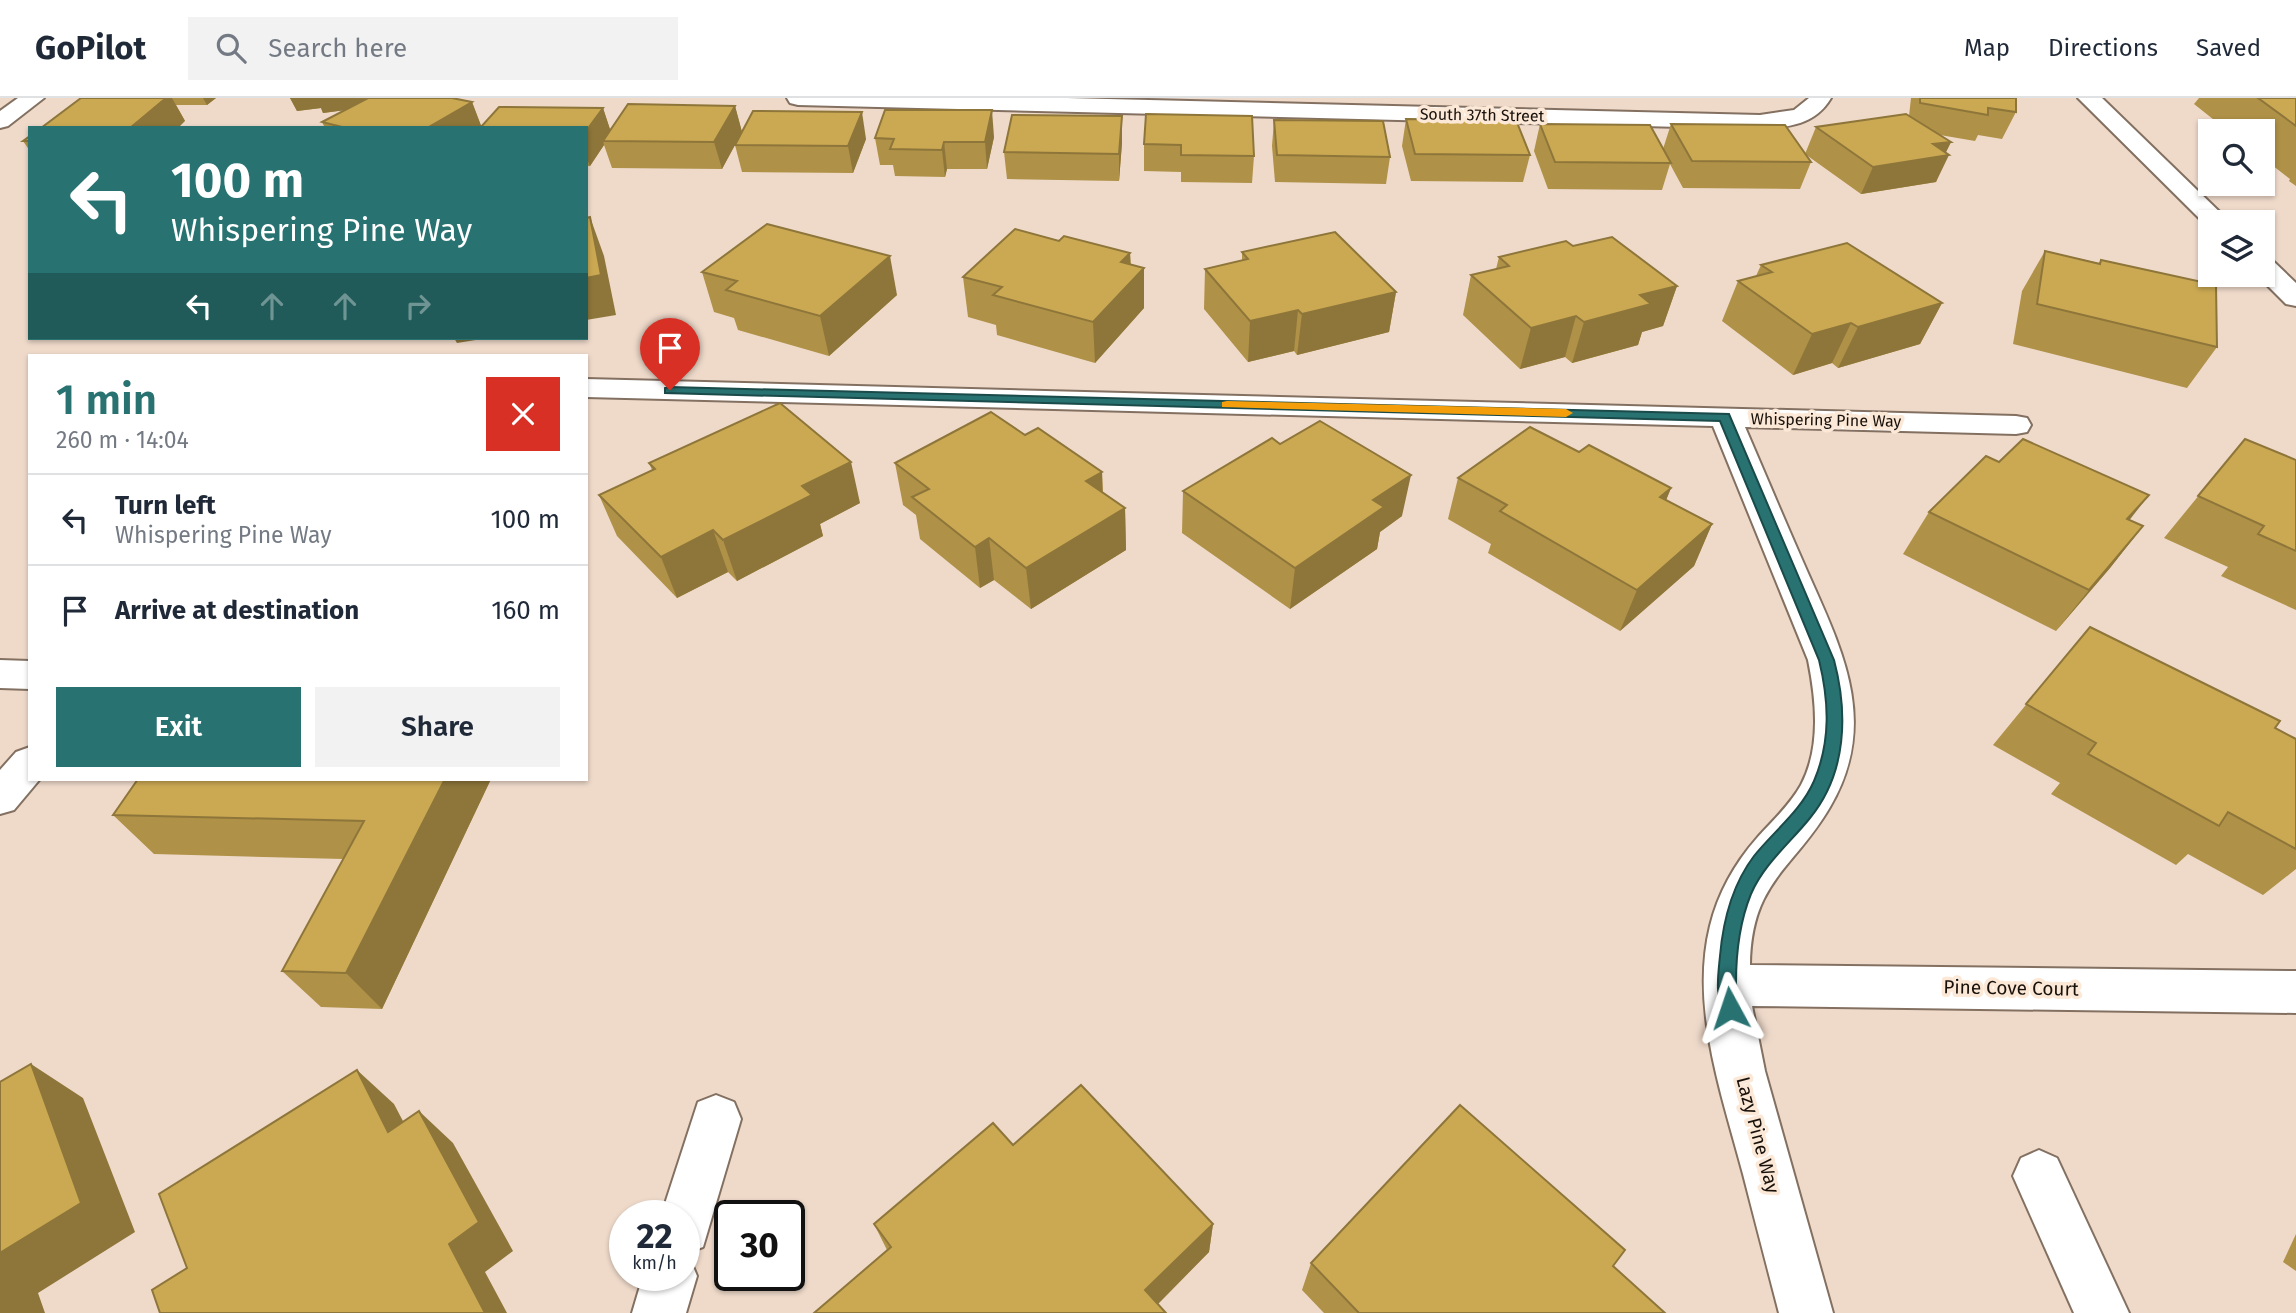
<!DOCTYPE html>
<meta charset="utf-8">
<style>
body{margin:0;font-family:"Fira Sans",sans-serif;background:#f2f2f3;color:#1f2937;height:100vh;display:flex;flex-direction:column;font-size:26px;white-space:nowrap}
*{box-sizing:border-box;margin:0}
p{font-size:23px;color:#747a83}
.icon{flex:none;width:38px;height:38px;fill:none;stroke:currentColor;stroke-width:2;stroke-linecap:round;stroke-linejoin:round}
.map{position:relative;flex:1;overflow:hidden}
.sheet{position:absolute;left:28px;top:256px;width:560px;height:427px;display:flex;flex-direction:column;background:#fff;border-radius:0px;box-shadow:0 2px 5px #0004}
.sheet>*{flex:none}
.hud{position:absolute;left:28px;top:28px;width:560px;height:214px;border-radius:0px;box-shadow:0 2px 5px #0004;background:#287271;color:#fff;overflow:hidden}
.tools{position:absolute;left:2198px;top:21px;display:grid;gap:14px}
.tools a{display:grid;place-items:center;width:77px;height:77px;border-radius:0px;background:#fff;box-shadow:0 2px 5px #0004;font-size:35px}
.speed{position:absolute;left:609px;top:1102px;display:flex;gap:14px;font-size:35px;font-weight:700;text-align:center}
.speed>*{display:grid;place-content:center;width:91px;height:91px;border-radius:50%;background:#fff;box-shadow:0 2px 5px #0004;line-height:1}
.speed small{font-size:18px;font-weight:400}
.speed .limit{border:4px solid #111;border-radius:10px;background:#fff;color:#111}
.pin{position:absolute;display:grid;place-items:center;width:60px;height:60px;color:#fff;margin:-72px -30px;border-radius:50% 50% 50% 0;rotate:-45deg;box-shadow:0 0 7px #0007}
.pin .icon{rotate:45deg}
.me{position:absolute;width:77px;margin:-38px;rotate:355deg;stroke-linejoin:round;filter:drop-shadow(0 0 5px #0008)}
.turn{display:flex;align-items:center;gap:24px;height:147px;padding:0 28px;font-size:32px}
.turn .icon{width:91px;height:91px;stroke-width:2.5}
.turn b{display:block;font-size:49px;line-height:60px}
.lanes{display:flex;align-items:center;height:66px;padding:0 28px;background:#0003;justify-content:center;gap:35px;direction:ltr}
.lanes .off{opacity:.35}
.round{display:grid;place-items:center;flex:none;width:74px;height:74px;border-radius:0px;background:#f2f2f3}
.head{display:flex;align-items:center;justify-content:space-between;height:119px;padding:0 28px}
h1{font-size:42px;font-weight:600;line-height:52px;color:#287271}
.cta{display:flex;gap:14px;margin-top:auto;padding:14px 28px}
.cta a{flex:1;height:80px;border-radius:0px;background:#287271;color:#fff;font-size:28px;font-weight:600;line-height:80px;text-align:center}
.cta a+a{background:#f2f2f3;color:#1f2937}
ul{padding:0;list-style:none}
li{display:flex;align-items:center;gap:21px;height:91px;padding:0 28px;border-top:2px solid #e0e1e3}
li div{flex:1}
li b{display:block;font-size:26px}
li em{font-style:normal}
header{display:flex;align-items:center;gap:42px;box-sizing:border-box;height:98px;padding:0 35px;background:#fff;border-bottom:2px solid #e0e1e3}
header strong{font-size:33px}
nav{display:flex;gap:38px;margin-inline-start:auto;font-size:24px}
.search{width:490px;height:63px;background:#f2f2f3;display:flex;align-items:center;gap:18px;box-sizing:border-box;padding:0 24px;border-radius:0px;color:#747a83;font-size:26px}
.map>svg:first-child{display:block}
</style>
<header>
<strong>GoPilot</strong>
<div class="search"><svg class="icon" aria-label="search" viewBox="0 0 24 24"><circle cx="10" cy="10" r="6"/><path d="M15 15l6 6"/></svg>Search here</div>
<nav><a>Map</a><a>Directions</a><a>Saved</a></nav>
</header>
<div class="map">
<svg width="2296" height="1215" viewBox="0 0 2296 1215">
<rect width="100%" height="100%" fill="#efdaca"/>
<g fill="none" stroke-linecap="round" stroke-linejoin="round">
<g stroke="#837061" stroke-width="4">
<g id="street">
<path d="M787,0H1067L1760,17L1794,12L1809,0H1831C1815,27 1789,29 1760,31L798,7L790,5Z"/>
<path d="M586,281L2016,318L2027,320L2031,327L2027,334L2016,336L1745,329C1765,375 1784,421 1804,466C1840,548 1881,622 1830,709C1794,771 1751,783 1750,867L2296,873V915L1752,908L1765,973L1833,1215H1779C1767,1169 1755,1123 1743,1076C1722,997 1690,909 1710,828C1718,795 1735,765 1757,740C1772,723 1790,707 1801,687C1821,649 1816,602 1808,562L1713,328L586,299Z"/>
<polygon points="0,562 30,563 30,591 0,590"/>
<polygon points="30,649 30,681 40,681 14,712 0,716 0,672 16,654"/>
<polygon points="716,997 734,1004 741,1021 703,1149 684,1156 684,1118 661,1118 698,1004"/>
<polygon points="2039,1052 2057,1060 2129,1215 2074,1215 2013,1078 2021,1060"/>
<polygon points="684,1157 689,1159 697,1178 686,1215 632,1215 643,1178 684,1178"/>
</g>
</g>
<g stroke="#837061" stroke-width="4">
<g id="secondary">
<polygon points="18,0 44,0 8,28 0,30 0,13"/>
<polygon points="2078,0 2102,0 2230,124 2210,124 2210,130 2208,129"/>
<polygon points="2263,160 2272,162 2296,185 2296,208 2286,206 2257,177 2263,177"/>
</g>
</g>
<use href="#street" fill="#fff" fill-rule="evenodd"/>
<use href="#secondary" fill="#fff" fill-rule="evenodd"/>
</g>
<g fill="#af9147">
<polygon points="81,0 216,0 207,7 176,7 185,23"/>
<polygon points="290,0 452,0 472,4 481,28 499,9 603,10 610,32 628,6 735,8 742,34 722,71 612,70 604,47 590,68 586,68 586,30 325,30 322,24 345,12 323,15 321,10 297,13"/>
<polygon points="1911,0 2016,0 2016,14 2002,41 1978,37 1975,43 1940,37 1951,44 1946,54 1936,84 1861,96 1805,56 1816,29 1909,18"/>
<polygon points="2199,0 2296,0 2296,88 2289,83 2290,81 2263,60 2263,33 2228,33 2194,6"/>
<polygon points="1146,16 1254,58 1252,85 1181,84 1181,74 1144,73 1144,46"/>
<polygon points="1122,18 1122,45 1119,83 1007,81 1004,54"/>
<polygon points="1406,21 1530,57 1523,84 1411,83 1402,48"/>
<polygon points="1274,22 1390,59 1386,86 1275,84 1272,48"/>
<polygon points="1540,26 1663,51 1671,26 1811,64 1800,91 1683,90 1670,66 1662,92 1548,91 1534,53"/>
<polygon points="30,38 30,53 23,43"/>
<polygon points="994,39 987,71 947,71 945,79 895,78 893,67 880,67 875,40"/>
<polygon points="866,41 853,75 742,74 735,47"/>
<polygon points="1059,143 1130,155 1131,167 1144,210 1095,265 997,237 996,227 968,219 963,179"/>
<polygon points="1573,148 1677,188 1663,228 1642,234 1638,247 1572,265 1565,259 1520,271 1463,217 1471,177 1496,171 1499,159"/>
<polygon points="2045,153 2099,165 2101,162 2217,249 2187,290 2013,246 2022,193"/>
<polygon points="1242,154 1396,194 1389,234 1297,257 1294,253 1248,264 1204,211 1205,171 1242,163"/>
<polygon points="1761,167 1942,205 1920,246 1838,270 1832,265 1793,277 1722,223 1738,183 1756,178"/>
<polygon points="702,174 897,197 829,258 738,232 734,220 714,214"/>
<polygon points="1025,337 1102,374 1103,394 1125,410 1126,452 1031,511 994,482 980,490 920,441 916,417 903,407 895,365"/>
<polygon points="2245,341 2296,362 2296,512 2221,478 2228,469 2164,440"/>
<polygon points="1280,346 1402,418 1380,434 1377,451 1290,511 1182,435 1183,393"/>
<polygon points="1579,354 1671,390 1666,402 1712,426 1694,468 1620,533 1488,455 1491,446 1448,421 1458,380"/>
<polygon points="649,365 860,405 820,426 823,438 737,483 728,474 677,500 617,438 599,397 652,372"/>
<polygon points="1929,414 2130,422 2143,428 2110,470 2056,533 1903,456"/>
<polygon points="2090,529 2296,641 2296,771 2263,797 2188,756 2176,767 2051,696 2060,685 1993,647"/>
<polygon points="138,681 491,681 382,911 321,909 282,873 343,761 154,756 113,717"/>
<polygon points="1013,1047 1213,1126 1209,1154 1158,1206 887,1152 874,1126"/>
<polygon points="2296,1136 2296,1173 2283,1164"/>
<polygon points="1311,1165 1613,1168 1665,1215 1324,1215 1302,1192"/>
</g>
<g fill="#8e763a">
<polygon points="166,0 172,0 185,23 178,30 130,30"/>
<polygon points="203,0 216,0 207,7"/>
<polygon points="290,0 394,0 393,6 323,15 321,10 297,13"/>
<polygon points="472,4 482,30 427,30"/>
<polygon points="735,8 742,34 722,71 714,44"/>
<polygon points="603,10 612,37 603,43 604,47 590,68 586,58 586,33"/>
<polygon points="992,12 994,39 987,71 985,44"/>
<polygon points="862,14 866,41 853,75 848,48"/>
<polygon points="1122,18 1122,45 1119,83 1119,56"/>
<polygon points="944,44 947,71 945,79 942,52"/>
<polygon points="1951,44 1944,58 1949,57 1936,84 1861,96 1873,69 1933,46"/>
<polygon points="590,119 604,158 616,217 586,222 586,180"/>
<polygon points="1130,155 1131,184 1144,170 1144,210 1095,265 1093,224 1121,164"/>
<polygon points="890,158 897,197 829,258 820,218"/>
<polygon points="1677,188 1663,228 1642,234 1638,247 1572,265 1584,224 1640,197"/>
<polygon points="1396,194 1389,234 1297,257 1302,216"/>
<polygon points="1942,205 1920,246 1838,270 1858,229"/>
<polygon points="1298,212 1294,253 1248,264 1250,223"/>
<polygon points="1576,218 1565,259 1520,271 1531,230"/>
<polygon points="1851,225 1832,265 1793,277 1812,236"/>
<polygon points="454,240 488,240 457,245"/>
<polygon points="851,364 860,405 820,426 823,438 737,483 723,442 802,388"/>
<polygon points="1102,374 1103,416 1086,383"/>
<polygon points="1411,377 1402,418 1380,434 1377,451 1290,511 1295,470 1373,402"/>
<polygon points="1671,390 1654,432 1660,399"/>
<polygon points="2149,397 2117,438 2127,421"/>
<polygon points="1125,410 1126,452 1031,511 1026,470"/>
<polygon points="1712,426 1694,468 1620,533 1637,492"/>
<polygon points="2143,428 2110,470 2056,533 2089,492"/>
<polygon points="713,432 728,474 677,500 661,459"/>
<polygon points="989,440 994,482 980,490 975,449"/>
<polygon points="445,681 491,681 382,911 346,875"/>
<polygon points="31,966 83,1000 135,1134 38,1195 45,1215 0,1215 0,1155"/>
<polygon points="357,972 394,1006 425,1065 388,1034"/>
<polygon points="419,1013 453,1045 513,1153 485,1174 507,1215 485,1215 449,1146"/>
<polygon points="1213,1126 1209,1154 1149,1215 1145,1192"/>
</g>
<g fill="#cba953" stroke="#8e763a" stroke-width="2">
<polygon points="81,0 166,0 130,30 41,30"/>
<polygon points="368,0 452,0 472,4 427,30 346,30 322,24"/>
<polygon points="1920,0 2016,0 2016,14 1988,10 1988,17 1920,5"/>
<polygon points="2258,0 2296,0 2296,28"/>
<polygon points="628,6 735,8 714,44 603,43"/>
<polygon points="499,9 603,10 586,33 586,30 480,30"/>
<polygon points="885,12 992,12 985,44 944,44 942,52 890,51 894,41 875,40"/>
<polygon points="753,13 862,14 848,48 735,47"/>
<polygon points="1146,16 1252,18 1254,58 1181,57 1181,47 1144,46"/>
<polygon points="1906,16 1951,44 1933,46 1949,57 1873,69 1816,29"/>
<polygon points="1012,17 1122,18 1119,56 1004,54"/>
<polygon points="1406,21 1516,22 1530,57 1415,56"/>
<polygon points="1274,22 1383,23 1390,59 1277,57"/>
<polygon points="1540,26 1650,27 1671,65 1555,64"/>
<polygon points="1671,26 1785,27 1811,64 1692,63"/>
<polygon points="30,38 30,43 23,43"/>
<polygon points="590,119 601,177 586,180 586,120"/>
<polygon points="767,126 890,158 820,218 726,192 737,183 702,174"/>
<polygon points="1015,131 1059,143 1064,138 1130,155 1121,164 1144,170 1093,224 993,197 1002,189 963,179"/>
<polygon points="1335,134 1396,194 1302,216 1298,212 1250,223 1205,171 1248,161 1242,154"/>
<polygon points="1612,139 1677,188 1640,197 1651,206 1584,224 1576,218 1531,230 1471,177 1509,168 1499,159 1566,143 1573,148"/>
<polygon points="1847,145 1942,205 1858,229 1851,225 1812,236 1738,183 1772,174 1761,167"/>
<polygon points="2045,153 2100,166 2101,162 2216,187 2217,249 2037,206"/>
<polygon points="780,305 851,364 802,388 812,397 723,442 713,432 661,459 599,397 655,371 649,365"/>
<polygon points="991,314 1025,337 1038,330 1102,374 1086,383 1125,410 1026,470 989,440 975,449 912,399 929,391 895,365"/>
<polygon points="1320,323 1411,377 1373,402 1384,409 1295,470 1183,393 1272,340 1280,346"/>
<polygon points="1530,329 1579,354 1589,347 1671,390 1660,399 1712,426 1637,492 1500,413 1507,407 1458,380"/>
<polygon points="2023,341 2149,397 2127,421 2143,428 2089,492 1929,414 1986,358 1999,364"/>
<polygon points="2245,341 2296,362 2296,453 2258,436 2264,428 2198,398"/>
<polygon points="2090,529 2280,623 2275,630 2296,641 2296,751 2228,714 2219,728 2088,656 2096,645 2026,606"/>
<polygon points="138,681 445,681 346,875 282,873 364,723 113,717"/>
<polygon points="31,966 81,1105 0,1155 0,984"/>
<polygon points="357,972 388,1034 419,1013 479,1124 449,1146 485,1215 160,1215 152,1192 187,1170 159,1096"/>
<polygon points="1081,987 1213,1126 1145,1192 1166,1215 814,1215 891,1149 874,1126 993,1025 1013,1047"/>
<polygon points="1460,1007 1625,1152 1613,1168 1665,1215 1359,1215 1311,1165"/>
</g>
<path fill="#287271" stroke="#1a4a49" stroke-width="2" d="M670,289L1729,316L1834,562C1848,615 1847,675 1810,720C1790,745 1764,766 1751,796C1740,823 1736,856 1736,885C1736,896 1742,906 1737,916L1730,919L1724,916C1715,898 1718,878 1720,858C1723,823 1732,787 1754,758C1774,733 1801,713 1814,683C1831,643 1829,603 1819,562L1720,323L665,295V290Z"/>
<polygon fill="#f59e0b" points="1227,303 1566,311 1573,315 1566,319 1222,309 1222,304"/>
<g text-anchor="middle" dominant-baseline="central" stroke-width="7" stroke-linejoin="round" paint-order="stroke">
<g font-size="16" fill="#18110b" stroke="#fce8d6">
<text transform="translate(1482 17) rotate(1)">South 37th Street</text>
<text transform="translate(1826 322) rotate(1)">Whispering Pine Way</text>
</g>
<g font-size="19" fill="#18110b" stroke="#fce8d6">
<text transform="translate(2011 890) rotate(1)">Pine Cove Court</text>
<text transform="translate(1758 1037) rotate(75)">Lazy Pine Way</text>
</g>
</g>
</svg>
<div class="tools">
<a><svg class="icon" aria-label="search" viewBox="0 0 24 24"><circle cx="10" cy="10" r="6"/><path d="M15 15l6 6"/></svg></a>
<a><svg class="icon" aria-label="layers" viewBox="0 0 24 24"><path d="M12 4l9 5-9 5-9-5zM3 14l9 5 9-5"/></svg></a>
</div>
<div class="speed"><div>22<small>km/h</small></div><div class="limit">30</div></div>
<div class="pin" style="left:670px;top:292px;background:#d93025"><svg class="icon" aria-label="arrive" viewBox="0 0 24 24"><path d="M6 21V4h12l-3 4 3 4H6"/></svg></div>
<svg class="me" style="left:1730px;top:910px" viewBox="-20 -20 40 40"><path d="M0-17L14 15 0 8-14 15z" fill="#287271" stroke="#fff" stroke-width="4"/></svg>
<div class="hud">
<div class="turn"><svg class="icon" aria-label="left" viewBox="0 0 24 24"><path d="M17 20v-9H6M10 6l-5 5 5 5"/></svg><div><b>100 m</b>Whispering Pine Way</div></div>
<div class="lanes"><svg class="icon" aria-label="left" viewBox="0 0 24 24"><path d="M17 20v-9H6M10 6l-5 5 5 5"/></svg><svg class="icon off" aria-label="ahead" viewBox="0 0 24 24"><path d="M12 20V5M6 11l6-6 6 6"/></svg><svg class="icon off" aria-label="ahead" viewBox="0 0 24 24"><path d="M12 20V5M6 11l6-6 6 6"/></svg><svg class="icon off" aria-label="right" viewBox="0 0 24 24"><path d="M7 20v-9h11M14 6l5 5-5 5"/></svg></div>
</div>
<section class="sheet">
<div class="head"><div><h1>1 min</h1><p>260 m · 14:04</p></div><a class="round" style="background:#d93025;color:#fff"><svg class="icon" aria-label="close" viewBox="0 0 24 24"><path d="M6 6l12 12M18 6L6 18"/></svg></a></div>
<ul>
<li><svg class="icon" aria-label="left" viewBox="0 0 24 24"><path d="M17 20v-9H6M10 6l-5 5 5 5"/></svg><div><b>Turn left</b><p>Whispering Pine Way</p></div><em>100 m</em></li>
<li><svg class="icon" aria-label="arrive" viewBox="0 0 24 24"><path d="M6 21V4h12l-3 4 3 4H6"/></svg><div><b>Arrive at destination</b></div><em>160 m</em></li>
</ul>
<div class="cta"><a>Exit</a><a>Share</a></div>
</section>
</div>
